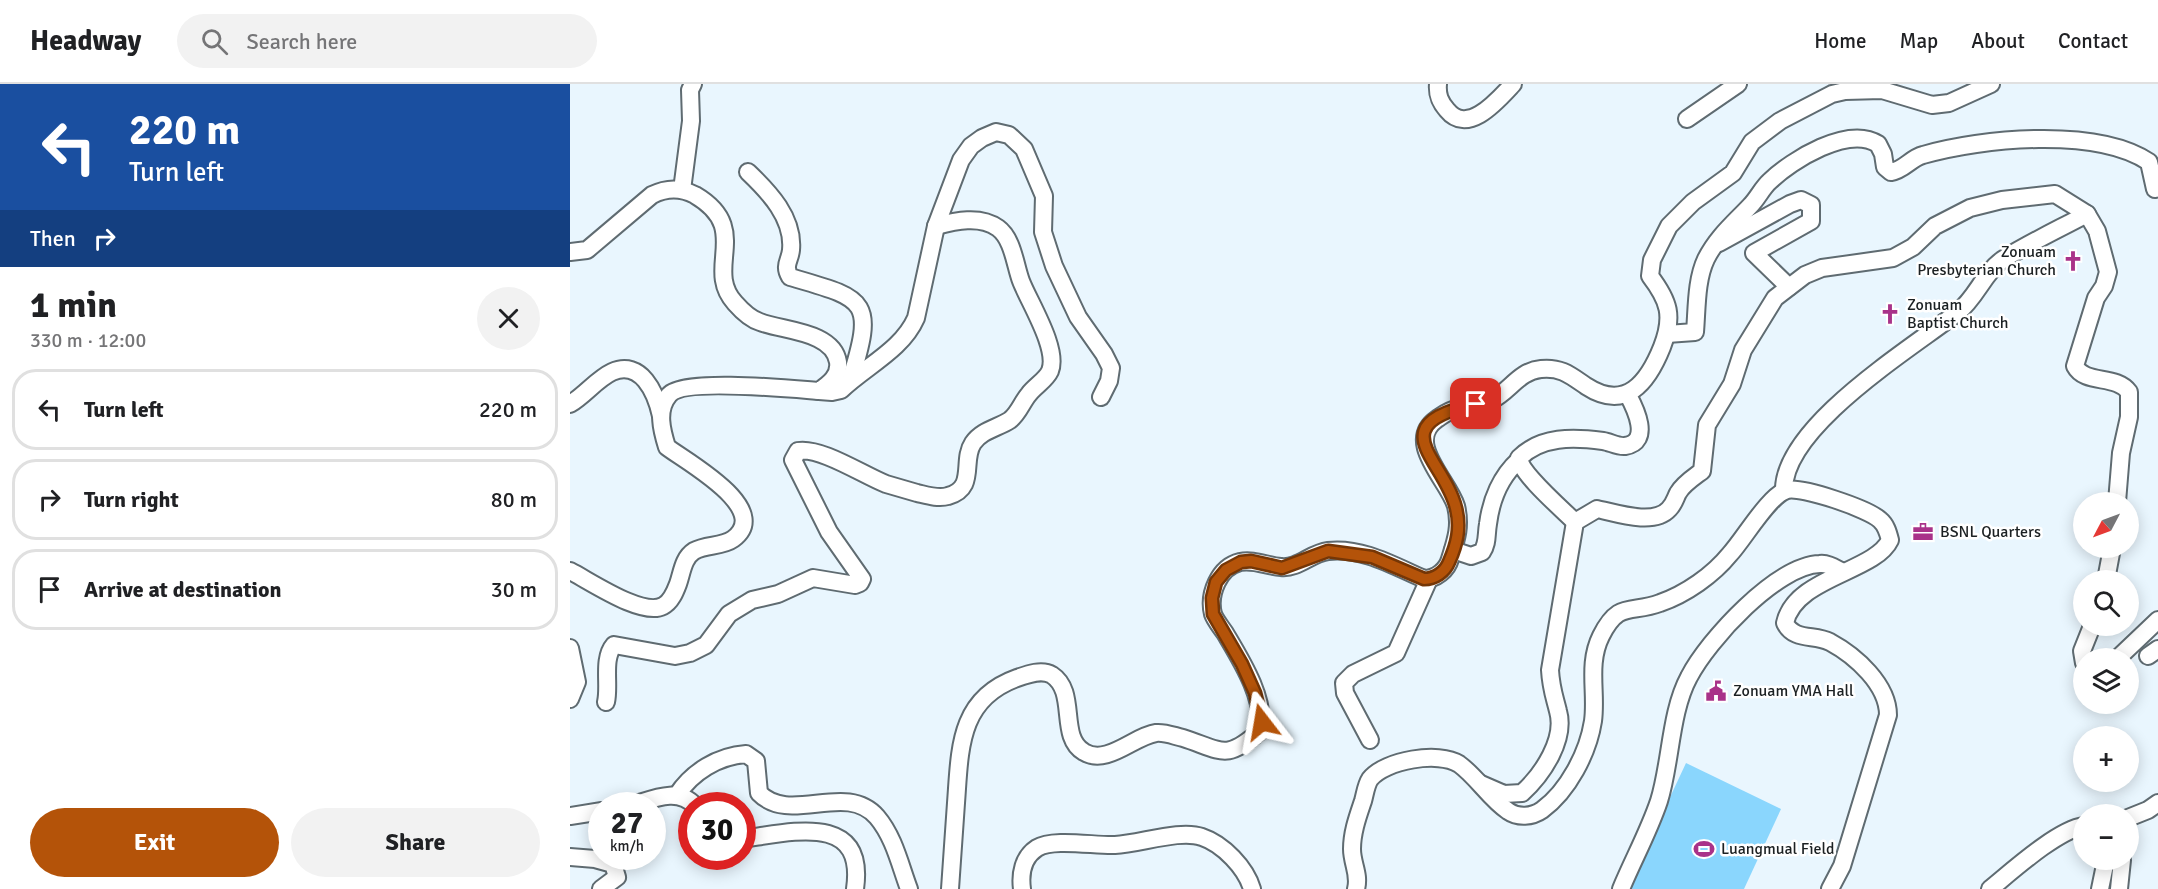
<!DOCTYPE html>
<meta charset="utf-8">
<style>
body{margin:0;font-family:Signika,sans-serif;background:#f2f2f2;color:#202124;height:100vh;display:flex;flex-direction:column;font-size:22px;white-space:nowrap}
*{box-sizing:border-box;margin:0}
p{font-size:20px;color:#757577}
.icon{flex:none;width:33px;height:33px;fill:none;stroke:currentColor;stroke-width:2;stroke-linecap:round;stroke-linejoin:round}
.map{position:relative;flex:1;overflow:hidden}
.panel{display:flex;flex-direction:column;background:#fff;width:570px}
.panel>*{flex:none}
.top-card{background:#1a4fa0;color:#fff;overflow:hidden}
.needle{width:39px;rotate:229deg}
.buttons{position:absolute;left:1503px;top:408px;display:grid;gap:12px}
.buttons a{display:grid;place-items:center;width:66px;height:66px;border-radius:50%;background:#fff;box-shadow:0 3px 15px #0003;font-size:30px}
.speed{position:absolute;left:18px;top:708px;display:flex;gap:12px;font-size:30px;font-weight:700;text-align:center}
.speed>*{display:grid;place-content:center;width:78px;height:78px;border-radius:50%;background:#fff;box-shadow:0 3px 15px #0003;line-height:1}
.speed small{font-size:15px;font-weight:400}
.speed .limit{border:9px solid #d22;background:#fff;color:#111}
.pin{position:absolute;display:grid;place-items:center;width:51px;height:51px;color:#fff;margin:-26px;border-radius:12px;box-shadow:0 3px 9px #0006}
.me{position:absolute;width:66px;margin:-33px;rotate:346deg;stroke-linejoin:round;filter:drop-shadow(0 0 4px #0008)}
.turn{display:flex;align-items:center;gap:21px;height:126px;padding:0 30px;font-size:27px}
.turn .icon{width:78px;height:78px;stroke-width:2.5}
.turn b{display:block;font-size:42px;line-height:51px}
.then{display:flex;align-items:center;height:57px;padding:0 30px;background:#0003;gap:12px;font-size:22px}
.round{display:grid;place-items:center;flex:none;width:63px;height:63px;border-radius:32px;background:#f2f2f2}
.head{display:flex;align-items:center;justify-content:space-between;height:102px;padding:0 30px}
h1{font-size:36px;font-weight:700;line-height:45px}
.cta{display:flex;gap:12px;margin-top:auto;padding:12px 30px}
.cta a{flex:1;height:69px;border-radius:36px;background:#b45309;color:#fff;font-size:24px;font-weight:700;line-height:69px;text-align:center}
.cta a+a{background:#f2f2f2;color:#202124}
ul{padding:0;list-style:none}
li{display:flex;align-items:center;gap:18px;height:81px;margin:0 12px 9px;padding:0 18px;border:3px solid #e0e0e0;border-radius:24px}
li div{flex:1}
li b{display:block;font-size:22px}
li em{font-style:normal}
header{display:flex;align-items:center;gap:36px;box-sizing:border-box;height:84px;padding:0 30px;background:#fff;border-bottom:2px solid #e0e0e0}
header strong{font-size:28px}
nav{display:flex;gap:33px;margin-inline-start:auto;font-size:21px}
.search{width:420px;height:54px;background:#f2f2f2;display:flex;align-items:center;gap:15px;box-sizing:border-box;padding:0 21px;border-radius:33px;color:#757577;font-size:22px}
main{display:flex;flex:1;min-height:0}
.map>svg:first-child{display:block}
</style>
<header>
<strong>Headway</strong>
<div class="search"><svg class="icon" aria-label="search" viewBox="0 0 24 24"><circle cx="10" cy="10" r="6"/><path d="M15 15l6 6"/></svg>Search here</div>
<nav><a>Home</a><a>Map</a><a>About</a><a>Contact</a></nav>
</header>
<main>
<section class="panel">
<div class="top-card">
<div class="turn"><svg class="icon" aria-label="left" viewBox="0 0 24 24"><path d="M17 20v-9H6M10 6l-5 5 5 5"/></svg><div><b>220 m</b>Turn left</div></div>
<div class="then">Then<svg class="icon" aria-label="right" viewBox="0 0 24 24"><path d="M7 20v-9h11M14 6l5 5-5 5"/></svg></div>
</div>
<div class="head"><div><h1>1 min</h1><p>330 m · 12:00</p></div><a class="round"><svg class="icon" aria-label="close" viewBox="0 0 24 24"><path d="M6 6l12 12M18 6L6 18"/></svg></a></div>
<ul>
<li><svg class="icon" aria-label="left" viewBox="0 0 24 24"><path d="M17 20v-9H6M10 6l-5 5 5 5"/></svg><div><b>Turn left</b></div><em>220 m</em></li>
<li><svg class="icon" aria-label="right" viewBox="0 0 24 24"><path d="M7 20v-9h11M14 6l5 5-5 5"/></svg><div><b>Turn right</b></div><em>80 m</em></li>
<li><svg class="icon" aria-label="arrive" viewBox="0 0 24 24"><path d="M6 21V4h12l-3 4 3 4H6"/></svg><div><b>Arrive at destination</b></div><em>30 m</em></li>
</ul>
<div class="cta"><a>Exit</a><a>Share</a></div>
</section>
<div class="map">
<svg width="1588" height="805" viewBox="0 0 1588 805">
<rect width="100%" height="100%" fill="#e9f6fe"/>
<polygon fill="#8ad6fd" points="1116,679 1211,725 1174,805 1057,805"/>
<g fill="none" stroke-linecap="round" stroke-linejoin="round">
<g stroke="#5f6b71" stroke-width="20">
<g id="minor">
<path d="M868,0C867,11 870,18 877,26C898,52 928,16 943,0"/>
<polyline points="1117,35 1168,0"/>
<path d="M178,88C199,108 224,134 221,166C220,177 213,181 220,193C296,215 306,215 280,297"/>
<polyline points="112,106 121,37 120,6 123,0"/>
<polyline points="1149,159 1220,120 1231,116 1241,121 1241,137 1184,169 1219,203"/>
<path d="M0,168L17,166L82,111C96,104 110,103 125,111C183,145 133,184 165,219C172,227 180,235 190,238C213,247 263,247 268,278C270,292 259,300 249,307C223,305 113,294 99,311C86,326 92,347 97,363C115,377 204,425 163,455C152,463 136,460 124,467C113,474 112,489 108,500C105,508 101,518 93,522C72,533 20,497 0,487"/>
<path d="M1097,250L1125,248C1127,224 1126,196 1136,175C1147,153 1164,139 1180,122C1188,114 1192,104 1200,97C1222,76 1278,41 1308,60L1313,70L1315,83L1321,88C1334,86 1341,74 1353,71C1412,54 1527,43 1579,78L1585,105"/>
<path d="M249,307L262,308L271,306C296,282 332,266 346,234L366,142L391,76L401,62L412,54L426,48L439,51L454,65L474,112L473,148L484,182L508,233L534,270L541,284L539,297L531,313"/>
<path d="M0,320C15,311 27,295 42,288C71,275 86,309 91,332"/>
<path d="M1214,407C1212,343 1342,264 1388,228C1406,214 1414,189 1432,176C1459,159 1489,145 1517,130"/>
<path d="M1005,438C993,426 950,389 949,374C971,352 1003,353 1033,357C1040,358 1048,363 1055,362C1082,358 1065,324 1058,311"/>
<path d="M883,466L901,472L912,468C918,459 916,451 918,440C921,416 931,392 949,376"/>
<polyline points="1536,496 1542,464"/>
<polyline points="0,564 7,598 0,615"/>
<polyline points="1578,572 1588,565"/>
<polyline points="1548,574 1588,536"/>
<polyline points="1514,579 1512,567 1522,542"/>
<path d="M36,618C40,601 32,575 44,561L105,572L120,569L136,561L159,530L182,516L208,510L243,494L285,501L290,499L292,495L259,448L223,376L228,367C251,363 293,391 316,400C326,403 337,406 347,409C356,411 368,415 378,412C407,404 391,377 403,359C412,346 428,344 440,336C449,329 452,318 459,310C465,302 476,296 480,287C489,265 459,218 451,197C445,181 443,155 428,144C410,131 385,137 366,142"/>
<polyline points="800,656 775,609 774,599 783,590 826,569 859,495"/>
<path d="M911,700L934,710L952,709C973,690 996,655 988,627C984,611 981,604 980,586L1005,438L1027,425C1046,429 1084,442 1099,425C1104,420 1105,415 1108,409C1113,400 1124,393 1132,387L1137,341L1162,300L1173,266L1205,214L1235,191L1252,184L1323,174L1343,163L1365,142L1400,124L1432,116L1485,110L1517,130L1527,147L1538,188L1534,202L1526,214L1505,282C1515,301 1546,290 1559,308V333L1551,369L1547,418"/>
<path d="M107,711C122,688 148,672 176,670L186,677L189,709C220,741 276,697 307,733C324,753 330,781 339,805"/>
<path d="M60,722C81,716 108,702 125,722"/>
<polyline points="0,732 32,727"/>
<polyline points="1558,734 1578,726 1588,719"/>
<path d="M172,755C222,748 296,728 285,805"/>
<polyline points="0,773 25,775 43,780 47,793 31,805"/>
<path d="M380,805C382,776 384,747 386,719C390,666 388,615 447,594C458,590 472,585 482,591C508,608 488,653 514,668C537,682 564,652 586,649C595,648 604,652 613,654C653,667 656,677 690,647C696,615 671,576 655,549C651,543 645,536 643,530C638,510 649,483 670,478C684,475 697,482 711,483C728,485 741,469 758,467C792,463 824,482 854,495C866,495 877,486 880,475C886,456 891,442 886,422C878,396 834,358 867,335C873,331 879,326 887,325C898,322 912,321 922,316C940,307 949,287 971,285C991,283 1000,291 1016,302C1056,328 1078,298 1092,263C1104,232 1099,217 1080,192L1082,176L1099,142L1123,118L1163,89L1182,58L1210,37L1262,10L1275,7L1312,6L1362,21L1379,19L1421,0"/>
<path d="M452,805C450,790 453,773 467,764C483,754 525,762 545,761C570,760 610,745 632,753C653,760 676,784 682,805"/>
<path d="M786,805C790,790 782,780 782,765C782,748 788,732 793,717C795,710 796,701 800,695C815,676 869,667 889,680C907,693 920,715 938,727C948,734 962,733 972,726C998,707 1018,669 1023,637C1027,609 1017,580 1031,552C1049,516 1061,530 1090,519C1116,510 1143,491 1160,470C1174,455 1199,411 1217,406C1231,402 1299,425 1310,436C1316,441 1318,448 1320,456C1305,488 1225,493 1215,539C1224,557 1244,550 1260,558C1286,572 1318,601 1318,631L1272,782L1260,805"/>
<path d="M1051,805C1063,776 1079,747 1089,717C1101,679 1100,628 1119,593C1138,556 1207,481 1250,480C1257,479 1265,484 1271,487"/>
<path d="M1420,805C1441,788 1487,746 1514,742"/>
<polyline points="1530,805 1536,776"/>
<polyline points="1549,805 1552,776"/>
</g>
</g>
<use href="#minor" stroke="#fff" stroke-width="16"/>
</g>
<g fill="none" stroke-linecap="round" stroke-linejoin="round">
<g stroke="#753606" stroke-width="15">
<path id="route" d="M692,638L685,609L672,580L643,530L642,514L646,498L656,486L671,478L681,477L712,484L758,467L802,473L854,495C865,495 875,488 879,478C887,460 891,444 886,424C874,375 809,341 906,320"/>
</g>
<use href="#route" stroke="#b45309" stroke-width="10"/>
</g>
<defs>
<g id="church-bare" transform="scale(1.62)"><path d="M-1.2-6h2.4v3.5h3.3v2.4h-3.3V6h-2.4V-.1h-3.3v-2.4h3.3Z" fill="#a93289" stroke="#fff" stroke-width="2.5" paint-order="stroke"/></g>
<g id="office-bare" transform="scale(1.62)"><path d="M-6-3h4V-5.5h4V-3h4V5H-6ZM-1-4.5V-3h2v-1.5ZM-6 0V1H6V0Z" fill="#a93289" stroke="#fff" stroke-width="2.5" paint-order="stroke"/></g>
<g id="civic-bare" transform="scale(1.62)"><path d="M-.6-6.5H3V-4.5H.6V-3L4-1V1h2V6H-6V1h2V-1L-.6-3ZM-1.2 2.5V6h2.4V2.5Z" fill="#a93289" stroke="#fff" stroke-width="2.5" paint-order="stroke"/></g>
<g id="stadium-bare" transform="scale(1.62)"><path d="M0-5a6.5 5 0 1 0 0 10a6.5 5 0 1 0 0-10ZM-3.5-1.8h7v3.6h-7Z" fill="#a93289" stroke="#fff" stroke-width="2.5" paint-order="stroke"/></g>
</defs>
<g fill-rule="evenodd">
<use href="#church-bare" x="1503" y="177"/>
<use href="#church-bare" x="1320" y="230"/>
<use href="#office-bare" x="1353" y="448"/>
<use href="#civic-bare" x="1146" y="607"/>
<use href="#stadium-bare" x="1134" y="765"/>
</g>
<g text-anchor="middle" dominant-baseline="central" stroke-width="5" stroke-linejoin="round" paint-order="stroke">
<g font-size="16" fill="#1c2123" stroke="#fff" text-anchor="start">
<text x="1486" y="168" text-anchor="end">Zonuam<tspan x="1486" dy="18">Presbyterian Church</tspan></text>
<text x="1337" y="221">Zonuam<tspan x="1337" dy="18">Baptist Church</tspan></text>
<text x="1370" y="448">BSNL Quarters</text>
<text x="1163" y="607">Zonuam YMA Hall</text>
<text x="1151" y="765">Luangmual Field</text>
</g>
</g>
</svg>
<div class="buttons">
<a><svg class="needle" viewBox="-14 -14 28 28"><path d="M0-13l5 13h-10z" fill="#e53935"/><path d="M0 13l5-13h-10z" fill="#757577"/></svg></a>
<a><svg class="icon" aria-label="search" viewBox="0 0 24 24"><circle cx="10" cy="10" r="6"/><path d="M15 15l6 6"/></svg></a>
<a><svg class="icon" aria-label="layers" viewBox="0 0 24 24"><path d="M12 4l9 5-9 5-9-5zM3 14l9 5 9-5"/></svg></a>
<a>+</a>
<a>−</a>
</div>
<div class="speed"><div>27<small>km/h</small></div><div class="limit">30</div></div>
<div class="pin" style="left:906px;top:320px;background:#d93025"><svg class="icon" aria-label="arrive" viewBox="0 0 24 24"><path d="M6 21V4h12l-3 4 3 4H6"/></svg></div>
<svg class="me" style="left:692px;top:638px" viewBox="-20 -20 40 40"><path d="M0-17L14 15 0 8-14 15z" fill="#b45309" stroke="#fff" stroke-width="4"/></svg>
</div>
</main>
